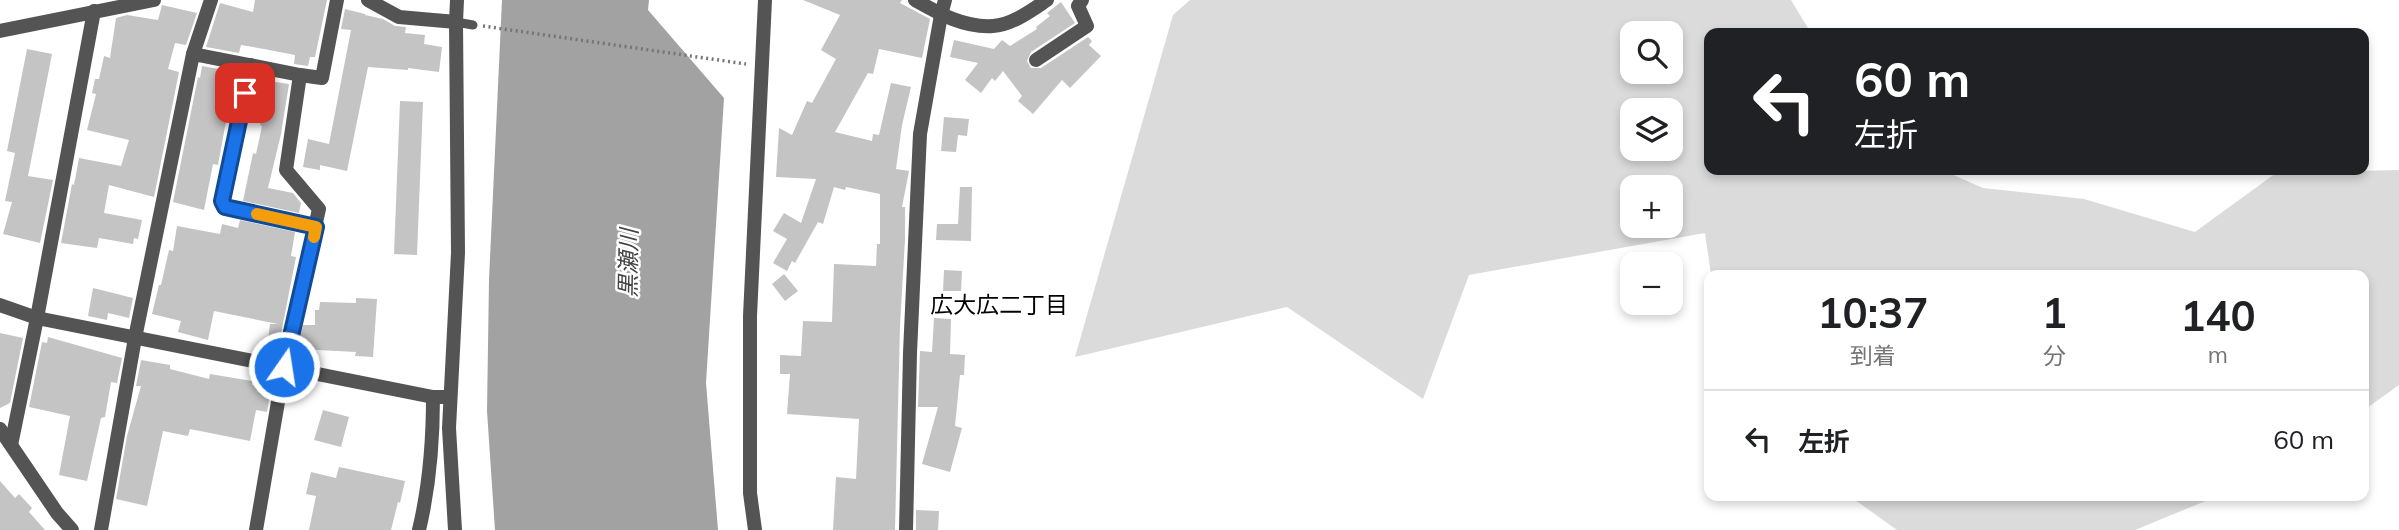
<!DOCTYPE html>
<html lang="ja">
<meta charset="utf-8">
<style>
body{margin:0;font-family:Mulish,"Noto Sans JP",sans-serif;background:#f2f2f2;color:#202124;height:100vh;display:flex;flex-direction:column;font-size:26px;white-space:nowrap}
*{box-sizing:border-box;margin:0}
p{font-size:23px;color:#757577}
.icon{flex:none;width:38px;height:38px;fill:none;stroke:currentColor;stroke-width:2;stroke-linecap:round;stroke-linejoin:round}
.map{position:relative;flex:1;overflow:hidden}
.details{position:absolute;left:1704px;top:270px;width:665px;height:231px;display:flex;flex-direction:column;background:#fff;border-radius:14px;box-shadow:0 4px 10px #0003}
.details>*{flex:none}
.top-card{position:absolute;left:1704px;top:28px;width:665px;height:147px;border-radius:14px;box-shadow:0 4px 10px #0003;background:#202124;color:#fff;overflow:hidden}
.tools{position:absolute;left:1620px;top:21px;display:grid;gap:14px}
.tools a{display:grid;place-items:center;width:63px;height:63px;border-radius:14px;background:#fff;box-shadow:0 4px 10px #0003;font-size:35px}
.pin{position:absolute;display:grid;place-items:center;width:60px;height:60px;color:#fff;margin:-30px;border-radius:14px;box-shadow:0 4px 10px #0006}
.me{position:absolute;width:77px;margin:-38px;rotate:13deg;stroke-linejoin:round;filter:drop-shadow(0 0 5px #0008)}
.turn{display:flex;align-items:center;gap:24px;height:147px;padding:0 35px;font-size:32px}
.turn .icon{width:91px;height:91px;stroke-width:2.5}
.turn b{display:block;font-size:49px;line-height:60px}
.eta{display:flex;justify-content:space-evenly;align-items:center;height:119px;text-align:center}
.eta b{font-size:42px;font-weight:700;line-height:49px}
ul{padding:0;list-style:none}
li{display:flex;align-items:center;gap:21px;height:98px;padding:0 35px;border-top:2px solid #e0e0e0}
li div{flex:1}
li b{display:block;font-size:26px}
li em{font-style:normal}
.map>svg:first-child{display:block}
</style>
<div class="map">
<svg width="2399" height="530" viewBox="0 0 2399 530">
<rect width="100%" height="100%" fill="#fff"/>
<g fill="#dbdbdb" fill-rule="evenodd">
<path d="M1190,0H1791L1811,33H1710V170H1942L1983,188L2084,199L2195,232L2276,173L2399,170V385L2364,410V275H1711L1705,233L1469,275L1423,399L1287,307L1075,357L1173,15ZM1633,33H1671V72H1633ZM1633,110H1671V149H1633ZM1633,187H1671V226H1633Z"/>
<polygon points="1848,495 2220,495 2135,530 1897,530"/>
</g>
<polygon fill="#a2a2a2" points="502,0 649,0 648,10 724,98 706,383 718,530 495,530 487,411 489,280"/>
<g fill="#c4c4c4">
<polygon points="255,0 327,0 315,57 310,57 308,66 294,64 295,55 264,49 241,45 239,53 206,47 220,3 253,12"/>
<polygon points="803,0 902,0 900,3 930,19 922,58 879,49 873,74 868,73 835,132 872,141 873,134 879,135 891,83 911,87 902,125 896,169 909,171 902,207 905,207 905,239 900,326 895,530 833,530 836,477 856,479 859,419 787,414 790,374 780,374 780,355 801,356 803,321 832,322 834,264 876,266 877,244 880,244 880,194 846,187 845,190 834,187 823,224 818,222 795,263 792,261 787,271 773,263 787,239 773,231 784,213 801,223 816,179 776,177 779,128 792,135 807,101 812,103 836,59 821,50 840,15"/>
<polygon points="1061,2 1075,23 1031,52 1027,61 1031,68 1041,68 1088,37 1092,41 1089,45 1101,56 1070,88 1062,80 1033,114 1018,101 1022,96 1003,71 995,81 992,78 981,93 965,80 978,63 950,57 954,40 994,49 1002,40 1010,46 1037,29 1036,27 1050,16 1047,13"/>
<polygon points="162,5 197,13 186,45 175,43 168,69 179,72 154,197 109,185 104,213 142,220 138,239 134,238 133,244 99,238 97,248 61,243 72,184 74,185 79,158 121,166 129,140 87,130 96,94 92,93 95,79 99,79 104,56 110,58 116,18 127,15 158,20"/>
<polygon points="345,9 365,14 365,15 383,19 395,26 406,27 405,33 425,35 424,44 442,47 439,72 408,68 408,70 368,67 347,171 320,165 320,170 303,167 308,139 329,144 351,30 341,29"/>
<polygon points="27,49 52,54 28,176 53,180 40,243 3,234 12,202 5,201 15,153 7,151"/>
<polygon points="202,66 235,72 218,165 213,164 204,210 173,202 198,77 200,78"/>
<polygon points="262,80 289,84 281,134 268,188 293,193 301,203 299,213 243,201 253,153 256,154 262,126 260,125 266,98 259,97"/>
<polygon points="400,101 423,102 417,255 394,254"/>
<polygon points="944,117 969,119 967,136 958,135 956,152 941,151"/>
<polygon points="960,187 972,187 971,241 936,240 937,224 958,224"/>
<polygon points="240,220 295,232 291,256 296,257 278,349 267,348 270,324 278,324 214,311 208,340 178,332 181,321 152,314 159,285 161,285 169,250 173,251 177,226 220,234 222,224 238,228"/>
<polygon points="944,270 962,271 961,291 943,291"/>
<polygon points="784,274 798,291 785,301 772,284"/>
<polygon points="93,288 133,298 129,318 108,313 107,320 88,316"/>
<polygon points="356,298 377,299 373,357 355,356 356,352 298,349 303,325 315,325 315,310 319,310 320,302 356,303"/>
<polygon points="934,318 951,319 950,354 965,355 964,375 960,375 955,426 962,428 950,472 922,464 938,407 918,407 920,351 932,352"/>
<polygon points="0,333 23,338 10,403 0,408"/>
<polygon points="48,337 122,358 117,383 111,382 105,417 101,418 87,481 59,475 70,416 29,407 42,342 47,343"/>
<polygon points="141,360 170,365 170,369 209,379 210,374 252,381 252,385 271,388 267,412 256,410 250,441 190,429 188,436 163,431 147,506 116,499 127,436 141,386 136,386"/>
<polygon points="323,410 349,417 341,447 314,440"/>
<polygon points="339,467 405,481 400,503 398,502 391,530 309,530 316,496 306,494 311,472 336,478"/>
<polygon points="0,481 15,498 19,494 32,508 29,512 45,530 0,530"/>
<polygon points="916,510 939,511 938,530 916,530"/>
</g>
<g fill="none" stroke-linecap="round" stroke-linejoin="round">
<polyline stroke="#767676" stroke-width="3.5" stroke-dasharray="2 3.5" stroke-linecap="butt" points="483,26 746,64"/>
<polyline stroke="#545454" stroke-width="9" points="456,22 473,25"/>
<g stroke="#545454" stroke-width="14">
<polyline points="368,0 399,17 456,22 458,253 449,428 455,530"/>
<path d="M915,0C938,13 964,28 993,26C1012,25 1032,10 1047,0"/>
<polyline points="0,31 154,0"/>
<polyline points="193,54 211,0"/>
<polyline points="1036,60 1087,26 1078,6 1082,0"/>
<polyline points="251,65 222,201 225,207 316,227"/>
<polyline points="300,75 322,78 337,0"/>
<polyline points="0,429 57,513 72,530"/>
<polyline points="11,445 37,318 94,11"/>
<polyline points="101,530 135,338 193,54 300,75 286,170 319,209 284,367 256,530"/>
<path d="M419,530C430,484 433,443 433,397"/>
<polyline points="906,530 910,353 920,134 941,15 945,0"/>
</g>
<g stroke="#545454" stroke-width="14">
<polyline points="456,22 457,0"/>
<polyline points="0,305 37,318 433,397 450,397"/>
<polyline points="755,530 750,493 750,316 765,0"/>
</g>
</g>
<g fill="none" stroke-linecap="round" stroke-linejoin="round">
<g stroke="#114b97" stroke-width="18">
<polyline id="route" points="245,93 222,201 225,207 316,227 284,367"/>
</g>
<use href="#route" stroke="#1a73e8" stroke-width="12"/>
<polyline stroke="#f59e0b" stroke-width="12" points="257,214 316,227 314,237"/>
</g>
<g text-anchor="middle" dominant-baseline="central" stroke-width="5" stroke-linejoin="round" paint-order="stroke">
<g font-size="23" font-style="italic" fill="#434343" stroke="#fff">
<text transform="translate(628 263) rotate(-89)">黒瀬川</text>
</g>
<g font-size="23" fill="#000" stroke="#fff">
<text x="999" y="304">広大広二丁目</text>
</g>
</g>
</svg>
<div class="tools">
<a><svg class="icon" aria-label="search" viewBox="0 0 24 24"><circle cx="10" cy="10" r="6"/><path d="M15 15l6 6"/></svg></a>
<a><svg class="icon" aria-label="layers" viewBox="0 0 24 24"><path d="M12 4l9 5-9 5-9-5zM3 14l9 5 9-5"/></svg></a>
<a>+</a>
<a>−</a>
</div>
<div class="pin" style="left:245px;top:93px;background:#d93025"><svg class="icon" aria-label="arrive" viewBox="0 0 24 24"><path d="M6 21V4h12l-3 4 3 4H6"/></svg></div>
<svg class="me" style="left:284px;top:367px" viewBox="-20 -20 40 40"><circle r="17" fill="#1a73e8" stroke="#fff" stroke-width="3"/><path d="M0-11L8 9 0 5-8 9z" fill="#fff"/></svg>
<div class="top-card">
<div class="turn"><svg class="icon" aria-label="left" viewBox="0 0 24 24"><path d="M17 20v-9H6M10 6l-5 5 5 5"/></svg><div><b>60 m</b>左折</div></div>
</div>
<section class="details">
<div class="eta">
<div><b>10:37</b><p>到着</p></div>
<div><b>1</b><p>分</p></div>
<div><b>140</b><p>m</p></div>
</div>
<ul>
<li><svg class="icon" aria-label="left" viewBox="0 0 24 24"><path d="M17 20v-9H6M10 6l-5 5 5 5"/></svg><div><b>左折</b></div><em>60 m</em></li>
</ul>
</section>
</div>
